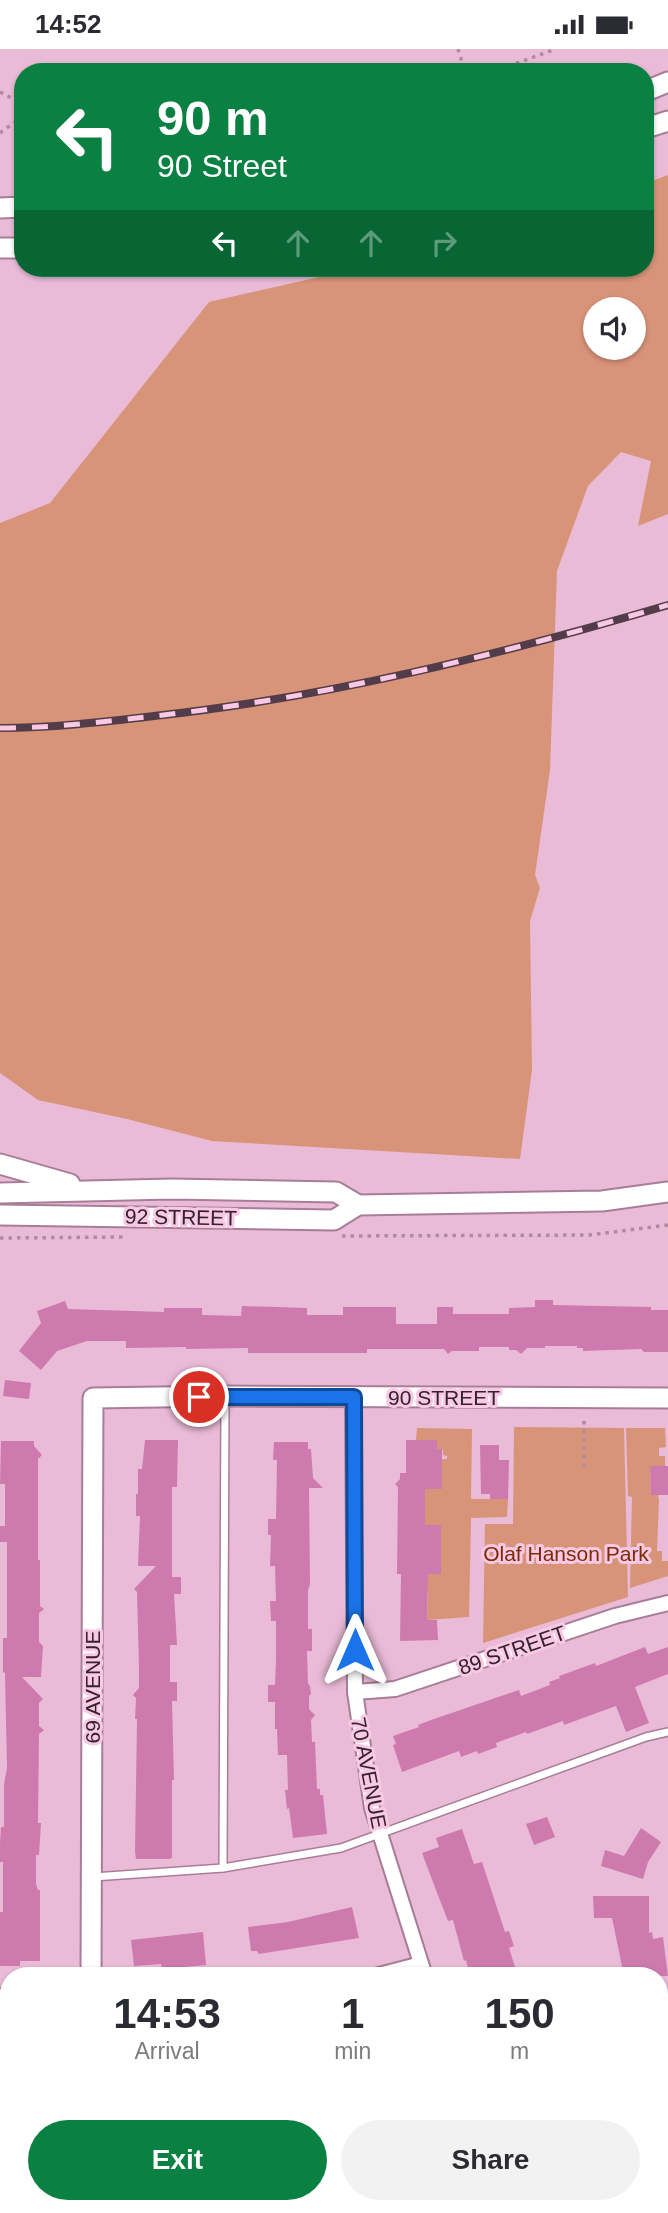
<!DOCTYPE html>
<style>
body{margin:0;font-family:Arial,sans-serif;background:#f2f2f3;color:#2b2b33;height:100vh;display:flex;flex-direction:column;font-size:26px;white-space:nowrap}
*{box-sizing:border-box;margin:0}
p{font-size:23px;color:#7c7c81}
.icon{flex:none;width:38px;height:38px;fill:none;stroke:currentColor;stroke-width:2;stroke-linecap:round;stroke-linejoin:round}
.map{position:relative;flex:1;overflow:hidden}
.panel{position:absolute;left:0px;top:1918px;width:668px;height:247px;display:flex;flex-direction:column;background:#fff;border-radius:28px 28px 0 0;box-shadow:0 2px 5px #0004}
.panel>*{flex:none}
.guide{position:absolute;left:14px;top:14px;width:640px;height:214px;border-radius:28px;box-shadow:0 2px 5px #0004;background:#0b8043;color:#fff;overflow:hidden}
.tools{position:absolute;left:583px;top:248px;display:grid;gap:14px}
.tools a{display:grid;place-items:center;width:63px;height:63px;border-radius:50%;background:#fff;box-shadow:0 2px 5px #0004;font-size:35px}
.pin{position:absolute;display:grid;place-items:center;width:60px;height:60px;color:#fff;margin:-30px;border:4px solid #fff;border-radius:50%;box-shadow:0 2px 7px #0007}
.me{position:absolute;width:77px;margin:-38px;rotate:0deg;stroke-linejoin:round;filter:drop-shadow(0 0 5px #0008)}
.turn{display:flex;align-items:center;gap:24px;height:147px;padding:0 28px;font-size:32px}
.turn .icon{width:91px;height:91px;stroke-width:2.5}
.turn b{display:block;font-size:49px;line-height:60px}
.lanes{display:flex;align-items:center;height:66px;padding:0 28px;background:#0003;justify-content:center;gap:35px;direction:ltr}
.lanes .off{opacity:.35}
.eta{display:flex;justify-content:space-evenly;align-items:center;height:119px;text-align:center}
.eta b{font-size:42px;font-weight:800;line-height:49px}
.cta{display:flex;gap:14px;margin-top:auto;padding:14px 28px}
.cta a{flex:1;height:80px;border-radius:42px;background:#0b8043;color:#fff;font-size:28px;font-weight:800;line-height:80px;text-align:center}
.cta a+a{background:#f2f2f3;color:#2b2b33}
.status{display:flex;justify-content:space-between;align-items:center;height:49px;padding:0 35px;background:#fff;direction:ltr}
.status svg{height:19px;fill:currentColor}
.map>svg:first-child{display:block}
</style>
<div class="status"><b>14:52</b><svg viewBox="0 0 49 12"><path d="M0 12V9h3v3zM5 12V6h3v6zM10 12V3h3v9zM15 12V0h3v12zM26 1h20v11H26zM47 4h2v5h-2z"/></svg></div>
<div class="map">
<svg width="668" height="2164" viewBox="0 0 668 2164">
<rect width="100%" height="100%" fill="#eabbd7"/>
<g fill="#d89479" fill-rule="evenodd">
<path d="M668,126V465L638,477L651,412L621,403L588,437L557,522L550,721L535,826L540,839L530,872L532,1021L520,1110L212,1092L127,1070L38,1051L0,1024V474L50,454L209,253L359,219H646V134ZM595,261H634V299H595Z"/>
<polygon points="514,1378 624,1379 628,1548 483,1594 485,1475 513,1475"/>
<polygon points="417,1379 472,1380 471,1450 508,1450 507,1468 471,1469 469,1568 427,1571 428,1544 410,1544 411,1525 441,1525 441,1476 430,1476 425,1479 415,1411 447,1410 447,1407 443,1406 443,1401 437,1400 416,1391"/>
<polygon points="626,1379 665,1379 666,1398 659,1399 659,1407 665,1407 665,1417 650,1418 651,1446 658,1446 659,1451 657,1502 662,1502 662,1512 668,1512 668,1527 630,1539 632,1448 628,1447"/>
</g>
<g fill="#ce7aaf">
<polygon points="535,1251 553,1251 553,1256 651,1258 651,1261 668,1261 668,1303 644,1303 641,1300 583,1302 583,1299 577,1299 577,1297 545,1297 545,1299 527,1299 521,1305 516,1301 509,1301 509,1298 479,1298 479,1302 452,1302 448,1305 444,1300 367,1300 367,1304 248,1304 248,1299 186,1300 186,1298 126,1299 126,1292 87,1292 57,1302 41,1321 19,1302 41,1274 37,1262 65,1252 68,1260 164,1263 164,1259 202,1259 202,1266 241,1267 242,1257 307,1259 307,1266 343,1266 343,1258 396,1258 396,1275 437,1275 437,1258 453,1258 453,1265 509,1265 509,1259 535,1258"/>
<polygon points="5,1331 31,1334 29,1350 3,1347"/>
<polygon points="145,1391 178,1391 177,1438 172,1438 172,1528 181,1528 181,1545 174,1545 177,1596 170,1596 170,1633 177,1633 177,1652 172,1652 174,1731 172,1731 172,1809 169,1810 136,1810 135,1803 137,1670 135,1670 136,1649 133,1646 139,1639 139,1619 137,1543 134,1540 156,1517 138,1517 140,1467 136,1467 136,1445 138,1445 138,1420 142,1420"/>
<polygon points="406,1391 437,1391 437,1400 442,1400 442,1440 425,1440 425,1476 441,1476 441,1525 428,1525 427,1571 437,1571 438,1591 400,1592 401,1525 397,1525 398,1438 395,1435 400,1430 400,1424 406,1424"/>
<polygon points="1,1392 34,1392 34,1397 42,1406 38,1410 38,1511 40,1511 40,1557 44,1560 39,1564 39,1593 43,1597 41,1628 22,1628 43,1650 39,1654 39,1677 44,1681 39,1685 38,1774 41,1774 39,1806 36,1806 36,1835 38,1841 40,1841 40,1912 20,1912 20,1917 0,1917 0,1863 3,1863 3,1813 0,1813 0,1795 1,1778 4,1778 4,1735 7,1719 5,1624 3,1623 3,1589 7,1589 7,1493 0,1493 0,1477 5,1477 5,1435 0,1435"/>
<polygon points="274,1393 308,1393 308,1400 311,1400 313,1429 323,1439 309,1439 310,1535 308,1541 308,1580 312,1580 312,1602 307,1602 308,1634 310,1637 311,1645 309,1647 309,1660 315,1666 311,1671 312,1693 315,1693 317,1740 320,1740 320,1746 323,1746 327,1785 293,1789 289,1759 287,1760 285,1741 288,1741 287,1706 278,1706 277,1680 275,1680 275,1653 268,1653 268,1636 275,1636 276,1611 276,1572 271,1572 270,1552 276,1552 275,1517 270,1517 271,1486 268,1486 268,1470 276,1470 277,1411 273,1411"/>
<polygon points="480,1396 499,1396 499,1411 509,1411 508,1450 490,1450 490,1445 481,1445"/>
<polygon points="650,1417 668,1417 668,1446 651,1446"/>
<polygon points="645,1598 648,1605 668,1598 668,1625 635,1638 649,1674 626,1683 616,1657 564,1676 563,1672 527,1685 526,1683 496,1694 497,1698 478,1705 477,1702 461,1708 459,1702 402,1723 393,1696 396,1695 393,1687 419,1678 418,1676 431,1671 519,1641 521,1647 550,1636 549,1633 560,1629 559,1627 595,1614 596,1617"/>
<polygon points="547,1768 555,1788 534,1796 526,1775"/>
<polygon points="641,1779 661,1793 648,1813 643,1830 601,1817 605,1801 624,1807"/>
<polygon points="462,1780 474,1815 482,1813 505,1883 509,1882 514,1897 509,1899 518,1927 470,1927 466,1911 464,1912 453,1871 448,1872 439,1849 422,1804 439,1798 436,1789"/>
<polygon points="593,1847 649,1847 649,1884 652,1883 653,1890 663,1888 668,1927 624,1927 612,1869 594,1869"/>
<polygon points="352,1858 359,1889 259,1905 257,1902 251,1902 248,1878 288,1873"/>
<polygon points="203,1883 206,1916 162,1920 161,1915 134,1917 131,1891"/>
</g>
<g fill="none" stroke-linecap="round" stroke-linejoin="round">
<g stroke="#a87d97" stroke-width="10">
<g id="lane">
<polyline points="223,1819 225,1348"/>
<polyline points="93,1828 223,1819 341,1799 646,1688 668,1683"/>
</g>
</g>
<g stroke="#a87d97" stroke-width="18">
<g id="street">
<polyline points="353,1348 355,1643 372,1759 425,1927"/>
<polyline points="355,1643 395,1640 615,1567 668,1554"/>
<polyline points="375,1927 421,1915"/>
</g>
</g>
<g stroke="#a87d97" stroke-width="23">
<g id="secondary">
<polyline points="646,42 668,33"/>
<polyline points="646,79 668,72"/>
<polyline points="0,159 23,158"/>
<polyline points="0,199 23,199"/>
<polyline points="0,1115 70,1135"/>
<polyline points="0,1144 172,1140 336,1143 358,1156"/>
<polyline points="0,1166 334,1171 358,1156 602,1152 668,1143"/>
<polyline points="91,1927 93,1349 225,1347 668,1349"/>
<polyline points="0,1950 9,1950"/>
<polyline points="0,1981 9,1981"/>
</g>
</g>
<g stroke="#af8aa0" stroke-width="3.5" stroke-dasharray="3.5 5" stroke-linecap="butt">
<polyline points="458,0 465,23"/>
<polyline points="492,23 556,0"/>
<polyline points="0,43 23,55"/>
<polyline points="0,84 23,67"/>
<polyline points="342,1187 590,1186 668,1176"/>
<polyline points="0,1189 124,1188"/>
<polyline points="584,1418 584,1369"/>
<polyline points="88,2164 88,2156"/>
</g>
<use href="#lane" stroke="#fff" stroke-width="7"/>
<use href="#street" stroke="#fff" stroke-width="14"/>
<use href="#secondary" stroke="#fff" stroke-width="19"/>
<g stroke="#523c49" stroke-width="8">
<path id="rail" d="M0,679C51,679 103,673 154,667C329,648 499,606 668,556"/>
</g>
<use href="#rail" stroke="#f8c8e4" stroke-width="5" stroke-dasharray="16" stroke-linecap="butt"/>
</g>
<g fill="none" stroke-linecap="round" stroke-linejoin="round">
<g stroke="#114b97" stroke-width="18">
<polyline id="route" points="199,1348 354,1348 355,1601"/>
</g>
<use href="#route" stroke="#1a73e8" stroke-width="12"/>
</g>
<g text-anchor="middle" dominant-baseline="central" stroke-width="6" stroke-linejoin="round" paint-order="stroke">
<g font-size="21" fill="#34222d" stroke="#f8c8e4">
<text transform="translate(181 1168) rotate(1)">92 STREET</text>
<text x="444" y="1348">90 STREET</text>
<text transform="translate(512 1601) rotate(-19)">89 STREET</text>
<text transform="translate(92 1638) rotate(-90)">69 AVENUE</text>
<text transform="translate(369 1724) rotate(79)">70 AVENUE</text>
</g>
<g font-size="21" fill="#7d2b00" stroke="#f8c8e4">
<text x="566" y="1504">Olaf Hanson Park</text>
</g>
</g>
</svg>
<div class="tools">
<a><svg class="icon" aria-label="sound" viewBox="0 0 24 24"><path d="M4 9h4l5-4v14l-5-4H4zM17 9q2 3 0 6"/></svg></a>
</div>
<div class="pin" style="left:199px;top:1348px;background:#d93025"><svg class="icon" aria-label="arrive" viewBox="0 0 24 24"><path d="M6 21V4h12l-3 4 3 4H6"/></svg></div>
<svg class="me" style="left:355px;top:1601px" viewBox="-20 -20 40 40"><path d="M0-17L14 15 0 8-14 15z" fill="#1a73e8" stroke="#fff" stroke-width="4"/></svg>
<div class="guide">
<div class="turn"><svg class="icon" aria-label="left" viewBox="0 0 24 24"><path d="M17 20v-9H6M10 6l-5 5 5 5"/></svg><div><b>90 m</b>90 Street</div></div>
<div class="lanes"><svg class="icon" aria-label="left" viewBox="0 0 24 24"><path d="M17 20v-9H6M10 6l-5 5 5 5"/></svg><svg class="icon off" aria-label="ahead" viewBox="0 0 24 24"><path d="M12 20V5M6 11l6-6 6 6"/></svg><svg class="icon off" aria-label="ahead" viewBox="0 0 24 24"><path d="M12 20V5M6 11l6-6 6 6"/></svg><svg class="icon off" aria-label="right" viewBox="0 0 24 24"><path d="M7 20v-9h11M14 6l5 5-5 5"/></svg></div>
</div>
<section class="panel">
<div class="eta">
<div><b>14:53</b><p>Arrival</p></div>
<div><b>1</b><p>min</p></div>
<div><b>150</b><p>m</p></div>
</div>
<div class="cta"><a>Exit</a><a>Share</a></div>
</section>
</div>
